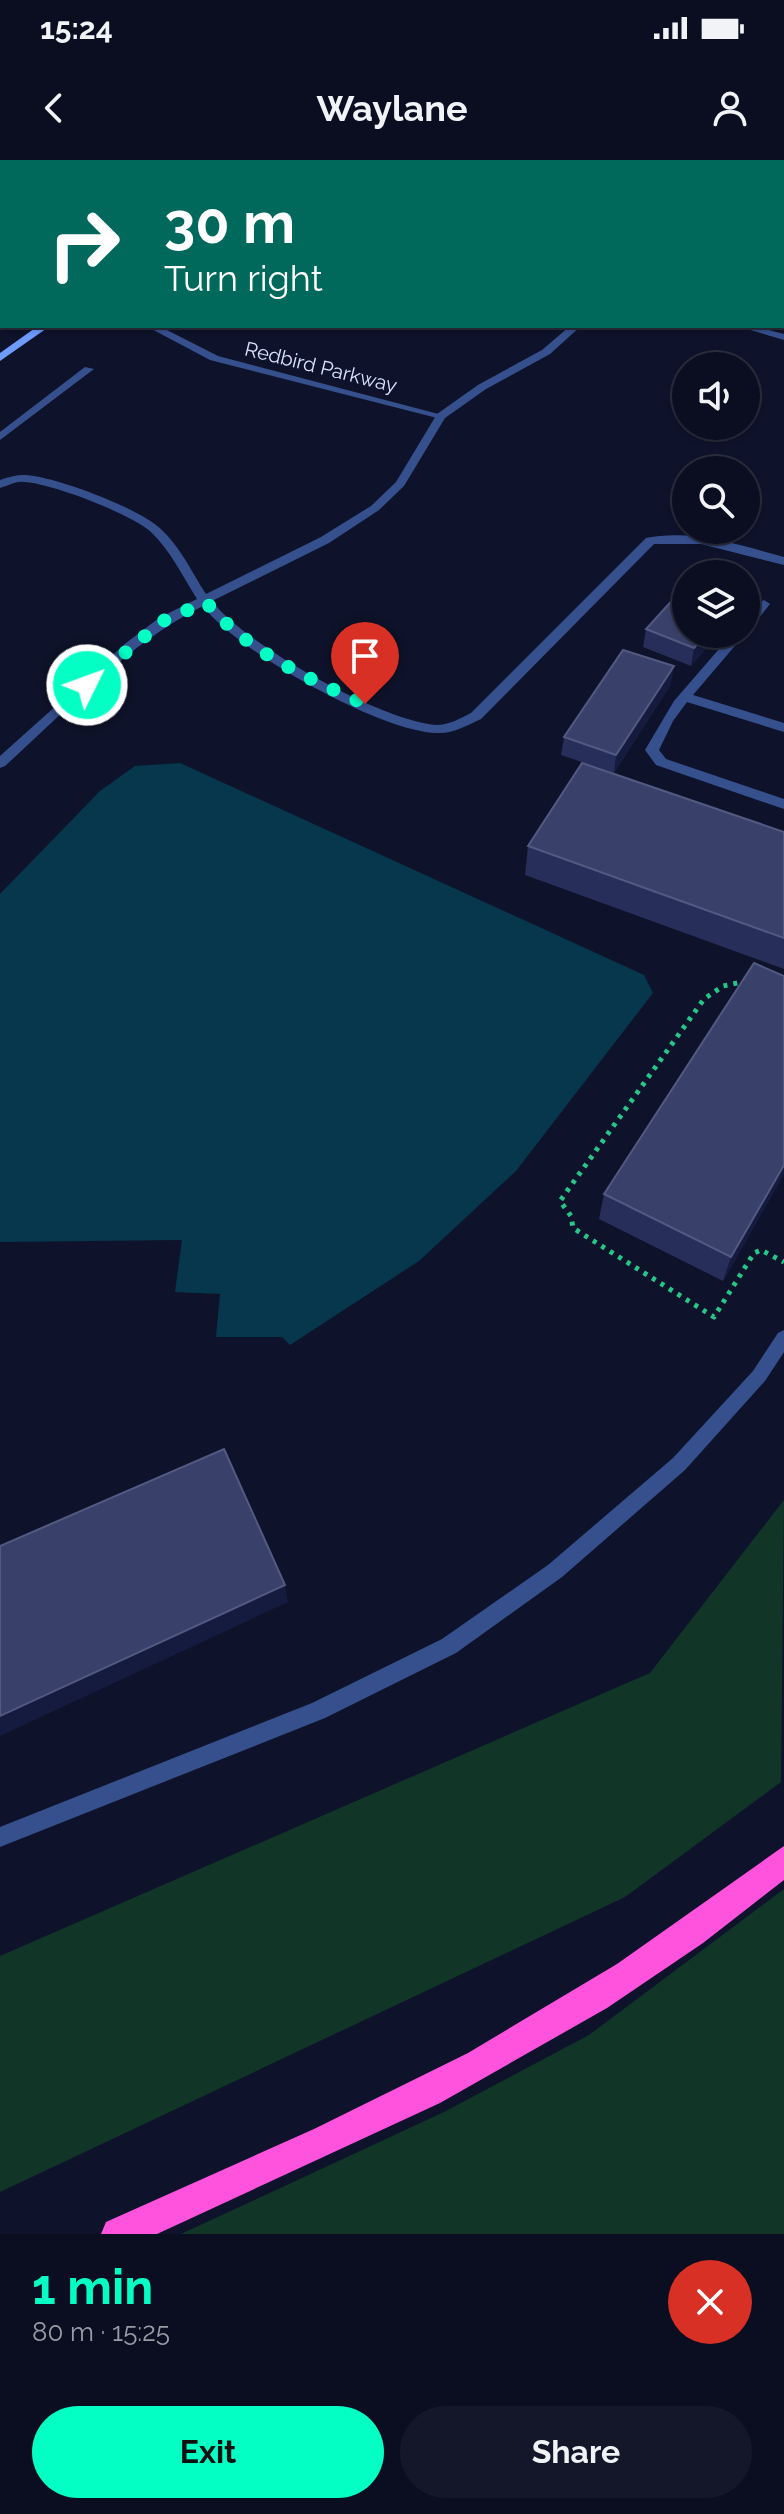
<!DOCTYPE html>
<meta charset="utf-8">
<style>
body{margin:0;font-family:Raleway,sans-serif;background:#131729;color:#f1f3f6;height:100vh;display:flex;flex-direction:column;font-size:30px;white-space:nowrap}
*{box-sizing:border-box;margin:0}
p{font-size:26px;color:#999ca5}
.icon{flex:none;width:44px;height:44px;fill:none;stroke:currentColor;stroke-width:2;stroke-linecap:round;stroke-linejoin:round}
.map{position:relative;height:2074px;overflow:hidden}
.details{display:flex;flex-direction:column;background:#0a0e20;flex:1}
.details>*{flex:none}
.top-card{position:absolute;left:0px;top:0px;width:784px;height:168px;box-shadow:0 2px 6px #0004,0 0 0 2px #2a2e3e;background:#00695c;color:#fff;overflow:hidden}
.buttons{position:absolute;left:672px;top:192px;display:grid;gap:16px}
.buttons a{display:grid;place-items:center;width:88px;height:88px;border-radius:50%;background:#0a0e20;box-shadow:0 2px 6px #0004,0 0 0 2px #2a2e3e;font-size:40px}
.pin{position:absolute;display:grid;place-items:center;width:68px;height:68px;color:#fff;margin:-82px -34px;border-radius:50% 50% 50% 0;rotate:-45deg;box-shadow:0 0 8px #0007}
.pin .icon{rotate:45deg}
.me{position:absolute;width:88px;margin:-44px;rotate:48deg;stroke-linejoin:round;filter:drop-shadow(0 0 6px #0008)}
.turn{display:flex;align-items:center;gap:28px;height:168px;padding:0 32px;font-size:36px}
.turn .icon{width:104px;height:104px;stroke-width:2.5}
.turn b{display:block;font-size:56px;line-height:68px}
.round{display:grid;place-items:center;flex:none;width:84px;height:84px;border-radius:42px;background:#131729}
.headline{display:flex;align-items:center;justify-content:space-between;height:136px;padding:0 32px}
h1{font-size:48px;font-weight:700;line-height:60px;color:#04ffc5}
.primary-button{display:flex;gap:16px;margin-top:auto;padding:16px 32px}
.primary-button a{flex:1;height:92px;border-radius:48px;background:#04ffc5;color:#111;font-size:32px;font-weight:700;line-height:92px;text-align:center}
.primary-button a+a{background:#131729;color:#f1f3f6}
.status{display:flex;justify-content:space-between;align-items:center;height:56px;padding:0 40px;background:#0a0e20;direction:ltr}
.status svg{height:22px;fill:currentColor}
header{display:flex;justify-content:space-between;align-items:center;height:104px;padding:0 32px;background:#0a0e20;font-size:36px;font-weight:700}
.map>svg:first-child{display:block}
</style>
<div class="status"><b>15:24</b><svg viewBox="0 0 49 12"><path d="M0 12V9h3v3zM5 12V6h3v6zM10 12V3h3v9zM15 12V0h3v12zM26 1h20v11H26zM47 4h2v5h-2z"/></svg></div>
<header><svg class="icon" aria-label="back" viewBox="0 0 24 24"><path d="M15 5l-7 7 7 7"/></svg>Waylane<svg class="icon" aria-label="person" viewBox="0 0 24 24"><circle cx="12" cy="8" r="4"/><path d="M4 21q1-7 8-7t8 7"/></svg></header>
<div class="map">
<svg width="784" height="2074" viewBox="0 0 784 2074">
<rect width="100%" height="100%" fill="#0e132b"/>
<g fill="#113628">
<polygon points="784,1340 781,1622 625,1737 0,2032 0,1796 650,1513"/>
<polygon points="784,1729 784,2074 181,2074 444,1952 589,1875"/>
</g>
<polygon fill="#06374c" points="180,603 644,815 653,833 516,1011 419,1101 290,1185 282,1177 216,1177 220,1134 175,1132 182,1080 0,1082 0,734 100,631 135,606"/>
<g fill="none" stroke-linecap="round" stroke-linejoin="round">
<polyline stroke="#26c687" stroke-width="5" stroke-dasharray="4 6" stroke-linecap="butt" points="747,821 723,826 704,839 560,1041 571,1056 573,1068 714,1157 754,1093 761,1090 784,1102"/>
<g fill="#36508e" fill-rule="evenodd">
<polygon points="370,0 380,0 368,2"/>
<polygon points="541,0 557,0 559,2 543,2"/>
<polygon points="711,0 727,0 729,2 713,2"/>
<polygon points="782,12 784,13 784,19 782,18"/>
<rect x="782" y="52" width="2" height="6"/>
<rect x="0" y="94" width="2" height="6"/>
<polygon points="0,120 2,121 2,127 0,126"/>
<path d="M570,166H581L550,194L486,229L445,258L404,326L379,350L329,383L212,441C244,484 383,562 437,565C449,565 461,558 471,553L646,378C693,369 739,385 784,397V405L701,384H654L481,559C468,565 454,573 440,573C385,575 235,490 203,446C127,484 67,550 5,606L0,608V596L126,483L159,458L197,439C183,417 171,391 151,372C131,354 51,323 24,322C15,321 8,326 0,328V320C8,317 16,315 24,315C54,316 132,346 156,365C178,382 191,411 206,434L321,377L371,346L396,322L437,254L478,225L542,190Z"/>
<polygon points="737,166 754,166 784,174 784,180"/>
<polygon points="85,207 94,209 0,280 0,272"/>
<path d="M764,440L770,444L750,469L746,470C746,458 752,445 764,440Z"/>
<polygon points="732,474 745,474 693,535 784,563 784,572 687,542 673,561 659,590 666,599 784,639 784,649 656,605 645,590 674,541"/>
<polygon points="784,1170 784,1192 765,1221 685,1310 562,1417 456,1493 325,1558 0,1687 0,1667 312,1543 442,1479 548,1405 673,1298 753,1211 778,1173"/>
</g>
<polygon fill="#36508e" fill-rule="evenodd" points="146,166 159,166 218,196 446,256 441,259 210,200"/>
<g fill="#6f9bff" fill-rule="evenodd">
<polygon points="217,0 228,0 215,2"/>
<polygon points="272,0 283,0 270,2"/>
<polygon points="0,152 2,152 0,160"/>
<polygon points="38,166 50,166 0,201 0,193"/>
</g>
<polygon fill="#ff53de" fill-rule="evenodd" points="784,1686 784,1720 703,1783 607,1848 440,1943 157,2074 101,2074 106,2062 314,1969 468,1893 617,1804"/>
</g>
<g fill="#262e59">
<polygon points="646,469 718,474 691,506 643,487"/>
<polygon points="671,524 614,613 561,595 564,577"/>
<polygon points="784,672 784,809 525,715 528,686"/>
<polygon points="784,1014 723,1121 599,1059 604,1034"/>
</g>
<g fill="#151b3f">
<polygon points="752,420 748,439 746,441 746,427"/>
<polygon points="706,474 718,474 691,506 694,488"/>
<polygon points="674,506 671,524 614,613 616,595"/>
<polygon points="784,1005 784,1014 723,1121 731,1097"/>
<polygon points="285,1425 288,1442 0,1576 0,1556"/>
</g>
<g fill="#39416b" stroke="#525a82" stroke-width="2">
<polygon points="706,403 735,414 695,414"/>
<polygon points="746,418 752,420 746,427"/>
<polygon points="686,425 686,474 706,474 694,488 646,469"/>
<polygon points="623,490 674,506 616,595 564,577"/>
<polygon points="582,603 784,672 784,778 528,686"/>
<polygon points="754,803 784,816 784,1005 731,1097 604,1034"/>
<polygon points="224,1289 285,1425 0,1556 0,1386"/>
</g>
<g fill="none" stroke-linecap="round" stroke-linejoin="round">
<path stroke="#04ffc5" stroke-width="14" stroke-dasharray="0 25.2" d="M87,525L163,461L206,442C248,492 307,518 365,544"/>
</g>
<g text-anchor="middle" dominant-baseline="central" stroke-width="6" stroke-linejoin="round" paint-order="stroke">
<g font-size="20" fill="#d8e1ff" stroke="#0e132b">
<text transform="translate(321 207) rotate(14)">Redbird Parkway</text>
</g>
</g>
</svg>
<div class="buttons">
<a><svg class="icon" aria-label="sound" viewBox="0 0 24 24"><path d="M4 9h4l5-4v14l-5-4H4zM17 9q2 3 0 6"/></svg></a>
<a><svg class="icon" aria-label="search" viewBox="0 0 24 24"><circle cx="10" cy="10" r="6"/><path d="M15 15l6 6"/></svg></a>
<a><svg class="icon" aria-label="layers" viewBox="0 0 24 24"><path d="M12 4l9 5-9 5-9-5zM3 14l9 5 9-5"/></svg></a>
</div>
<div class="pin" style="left:365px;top:544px;background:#d93025"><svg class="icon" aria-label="arrive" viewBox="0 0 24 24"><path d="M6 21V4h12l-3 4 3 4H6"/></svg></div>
<svg class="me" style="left:87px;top:525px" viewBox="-20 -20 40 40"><circle r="17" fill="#04ffc5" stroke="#fff" stroke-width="3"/><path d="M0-11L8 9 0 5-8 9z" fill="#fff"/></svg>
<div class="top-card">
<div class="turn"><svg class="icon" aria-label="right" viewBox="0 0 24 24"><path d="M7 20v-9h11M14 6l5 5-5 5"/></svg><div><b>30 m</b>Turn right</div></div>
</div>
</div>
<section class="details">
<div class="headline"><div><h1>1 min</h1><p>80 m · 15:25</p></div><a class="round" style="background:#d93025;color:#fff"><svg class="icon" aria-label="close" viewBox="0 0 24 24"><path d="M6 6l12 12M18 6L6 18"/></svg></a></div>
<div class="primary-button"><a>Exit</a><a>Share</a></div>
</section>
